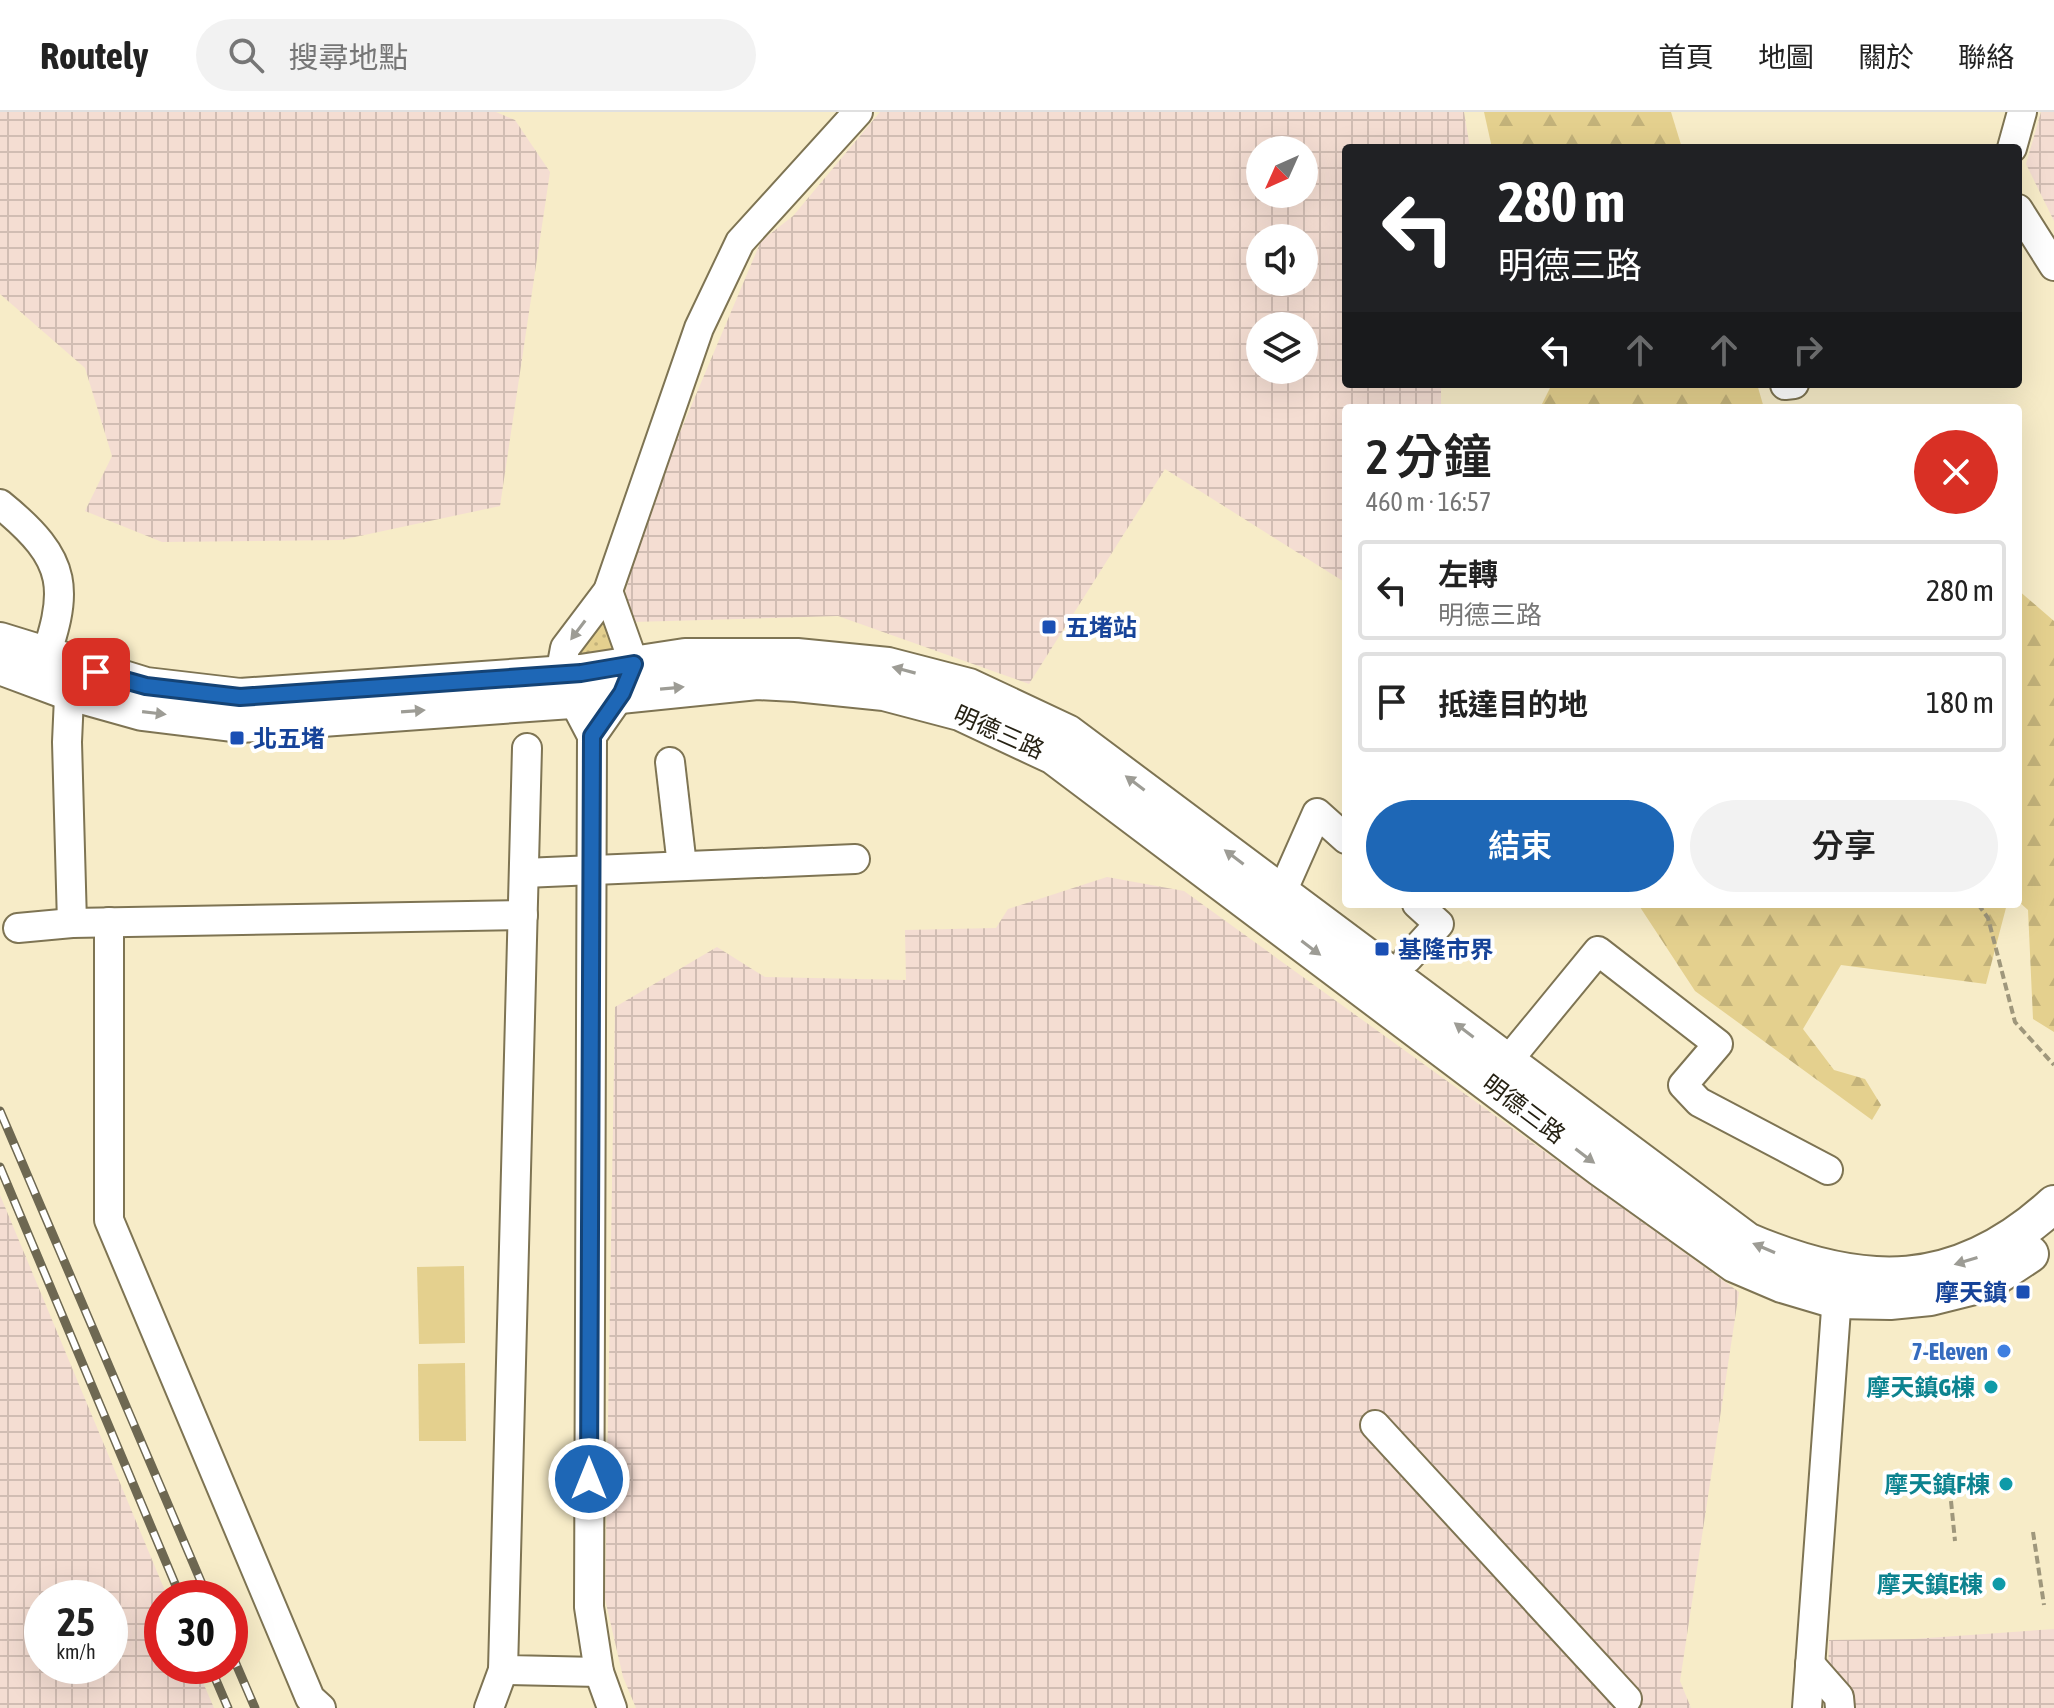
<!DOCTYPE html>
<html lang="zh-TW">
<meta charset="utf-8">
<style>
body{margin:0;font-family:"Asap Condensed","Noto Sans TC",sans-serif;background:#f2f2f2;color:#222;height:100vh;display:flex;flex-direction:column;font-size:30px;white-space:nowrap}
*{box-sizing:border-box;margin:0}
p{font-size:26px;color:#767676}
.icon{flex:none;width:44px;height:44px;fill:none;stroke:currentColor;stroke-width:2;stroke-linecap:round;stroke-linejoin:round}
.map{position:relative;flex:1;overflow:hidden}
.side{position:absolute;left:1342px;top:292px;width:680px;height:504px;display:flex;flex-direction:column;background:#fff;border-radius:8px;box-shadow:0 8px 32px #0002}
.side>*{flex:none}
.banner{position:absolute;left:1342px;top:32px;width:680px;height:244px;border-radius:8px;box-shadow:0 8px 32px #0002;background:#202124;color:#fff;overflow:hidden}
.needle{width:52px;rotate:225deg}
.fabs{position:absolute;left:1246px;top:24px;display:grid;gap:16px}
.fabs a{display:grid;place-items:center;width:72px;height:72px;border-radius:50%;background:#fff;box-shadow:0 8px 32px #0002;font-size:40px}
.speed{position:absolute;left:24px;top:1468px;display:flex;gap:16px;font-size:40px;font-weight:700;text-align:center}
.speed>*{display:grid;place-content:center;width:104px;height:104px;border-radius:50%;background:#fff;box-shadow:0 8px 32px #0002;line-height:1}
.speed small{font-size:20px;font-weight:400}
.speed .limit{border:12px solid #d22;background:#fff;color:#111}
.pin{position:absolute;display:grid;place-items:center;width:68px;height:68px;color:#fff;margin:-34px;border-radius:16px;box-shadow:0 4px 12px #0006}
.me{position:absolute;width:88px;margin:-44px;rotate:0deg;stroke-linejoin:round;filter:drop-shadow(0 0 6px #0008)}
.turn{display:flex;align-items:center;gap:28px;height:168px;padding:0 24px;font-size:36px}
.turn .icon{width:104px;height:104px;stroke-width:2.5}
.turn b{display:block;font-size:56px;line-height:68px}
.lanes{display:flex;align-items:center;height:76px;padding:0 24px;background:#0003;justify-content:center;gap:40px;direction:ltr}
.lanes .off{opacity:.35}
.round{display:grid;place-items:center;flex:none;width:84px;height:84px;border-radius:42px;background:#f2f2f2}
.overview{display:flex;align-items:center;justify-content:space-between;height:136px;padding:0 24px}
h1{font-size:48px;font-weight:600;line-height:60px}
.action{display:flex;gap:16px;margin-top:auto;padding:16px 24px}
.action a{flex:1;height:92px;border-radius:48px;background:#1e67b6;color:#fff;font-size:32px;font-weight:600;line-height:92px;text-align:center}
.action a+a{background:#f2f2f2;color:#222}
ul{padding:0;list-style:none}
li{display:flex;align-items:center;gap:24px;height:100px;margin:0 16px 12px;padding:0 8px;border:4px solid #e0e0e0;border-radius:8px}
li div{flex:1}
li b{display:block;font-size:30px}
li em{font-style:normal}
header{display:flex;align-items:center;gap:48px;box-sizing:border-box;height:112px;padding:0 40px;background:#fff;border-bottom:2px solid #e0e0e0}
header strong{font-size:38px}
nav{display:flex;gap:44px;margin-inline-start:auto;font-size:28px}
.search{width:560px;height:72px;background:#f2f2f2;display:flex;align-items:center;gap:20px;box-sizing:border-box;padding:0 28px;border-radius:44px;color:#767676;font-size:30px}
.map>svg:first-child{display:block}
</style>
<header>
<strong>Routely</strong>
<div class="search"><svg class="icon" aria-label="search" viewBox="0 0 24 24"><circle cx="10" cy="10" r="6"/><path d="M15 15l6 6"/></svg>搜尋地點</div>
<nav><a>首頁</a><a>地圖</a><a>關於</a><a>聯絡</a></nav>
</header>
<div class="map">
<svg width="2054" height="1596" viewBox="0 0 2054 1596">
<defs>
<pattern id="industrial-grid" width="8" height="8" patternUnits="userSpaceOnUse" patternTransform="scale(2)"><rect width="8" height="8" fill="#f4ddd2"/><path d="M0 4h8M4 0v8" fill="none" stroke="#d1bdb3"/></pattern>
<pattern id="grass-dots" width="8" height="8" patternUnits="userSpaceOnUse" patternTransform="scale(2)"><rect width="8" height="8" fill="#e4d08e"/><path d="M2 2h.1M6 6h.1" fill="none" stroke="#c3b27a" stroke-width="1.8" stroke-linecap="round"/></pattern>
<pattern id="forest-firs" width="22" height="20" patternUnits="userSpaceOnUse" patternTransform="scale(2)"><rect width="22" height="20" fill="#e4d08e"/><path d="M5 1l3.5 6h-7zM16 11l3.5 6h-7z" fill="#c3b27a"/></pattern>
</defs>
<rect width="100%" height="100%" fill="#f7ecc8"/>
<g fill="url(#industrial-grid)" fill-rule="evenodd">
<polygon points="0,0 496,0 515,8 550,60 500,394 341,428 162,430 85,399 112,344 85,256 0,182"/>
<path d="M880,0H1464L1470,36H1346V272H1441V296H1346V471L1165,357L1029,572L838,504L633,510L624,485L648,396L761,129L793,104ZM1260,38H1304V82H1260ZM1260,126H1304V170H1260ZM1260,214H1304V258H1260Z"/>
<polygon points="2041,0 2054,0 2054,109 2026,52"/>
<polygon points="1107,765 1184,779 1739,1180 1680,1569 1691,1596 636,1596 623,1565 605,1487 615,895 717,835 765,865 906,868 905,818 996,816 1008,797"/>
<path d="M0,1083L168,1486H162V1554H196L214,1596H0ZM110,1486V1554H42V1486Z"/>
<polygon points="2054,1517 2054,1596 1827,1596 1829,1528 1914,1527"/>
</g>
<polygon fill="url(#grass-dots)" points="602,504 614,540 574,545"/>
<g fill="url(#forest-firs)">
<polygon points="1484,0 1671,0 1682,36 1492,36"/>
<polygon points="1552,272 1757,272 1764,296 1540,296"/>
<polygon points="2018,478 2054,509 2054,920 2033,907 2028,798 2018,789"/>
<polygon points="1638,792 2007,792 1986,872 1841,853 1803,917 1834,958 1865,967 1881,993 1872,1008 1695,879"/>
</g>
<g fill="#e4d08e">
<polygon points="464,1154 465,1231 419,1232 417,1155"/>
<polygon points="465,1251 466,1329 419,1329 418,1252"/>
</g>
<g fill="none" stroke-linecap="round" stroke-linejoin="round">
<g stroke="#7e7453" stroke-width="32">
<g id="minor">
<polyline points="2012,36 2022,0"/>
<polyline points="2018,97 2054,154"/>
<polyline points="1785,273 1794,272"/>
<path d="M0,392C70,449 70,477 40,560"/>
<polyline points="70,562 67,630 72,811"/>
<polyline points="592,624 622,581 634,552 608,479"/>
<polyline points="527,636 503,1558 599,1560"/>
<polyline points="670,650 682,754"/>
<polyline points="524,761 855,747"/>
<polyline points="1282,780 1317,701 1346,727"/>
<polyline points="109,810 109,1108 310,1586 321,1596"/>
<polyline points="18,816 72,811 523,803"/>
<polyline points="1408,846 1439,812 1417,792"/>
<polyline points="1506,951 1598,839 1718,932 1683,973 1699,990 1828,1058"/>
<polyline points="1375,1313 1627,1587"/>
<polyline points="1810,1552 1839,1585 1840,1596"/>
<polyline points="489,1596 503,1558"/>
<polyline points="612,1596 599,1560 589,1495 592,624 560,563 565,536 608,479 699,216 740,130 858,0"/>
<polyline points="1807,1596 1838,1170"/>
</g>
</g>
<g stroke="#7e7453" stroke-width="40">
<g id="major">
<path d="M0,529L146,574L240,585L581,561L685,545H797L888,554L969,575L1067,621L1747,1129C1863,1179 1957,1181 2054,1092"/>
<polyline points="0,554 67,579 142,600 240,612 571,588 757,569 796,571 884,580 960,600 1054,644 1601,1056 1735,1152 1782,1172 1836,1188 1890,1189 1930,1185 1986,1171 2030,1142"/>
</g>
</g>
<g stroke="#9f977c" stroke-width="4" stroke-dasharray="8 4" stroke-linecap="butt">
<polyline points="1978,792 1988,806 2015,910 2054,953"/>
<polyline points="1951,1389 1955,1429"/>
<polyline points="2033,1420 2044,1493"/>
</g>
<use href="#minor" stroke="#fff" stroke-width="28"/>
<use href="#major" stroke="#fff" stroke-width="36"/>
<g stroke="#6e6852" stroke-width="9">
<g id="rail">
<polyline points="0,999 208,1486"/>
<polyline points="0,1055 181,1486"/>
<polyline points="230,1538 255,1596"/>
<polyline points="210,1554 228,1596"/>
</g>
</g>
<use href="#rail" stroke="#fff" stroke-width="6" stroke-dasharray="18" stroke-linecap="butt"/>
</g>
<defs><path id="oneway-solid" d="M-6-.8H1V-3.2L6.5 0L1 3.2V.8H-6Z" transform="scale(2)"/></defs>
<g fill="#9d9c95">
<use href="#oneway-solid" transform="translate(578 518) rotate(127)"/>
<use href="#oneway-solid" transform="translate(904 558) rotate(-165)"/>
<use href="#oneway-solid" transform="translate(672 576) rotate(-5)"/>
<use href="#oneway-solid" transform="translate(413 599) rotate(-4)"/>
<use href="#oneway-solid" transform="translate(154 601) rotate(7)"/>
<use href="#oneway-solid" transform="translate(1135 671) rotate(-143)"/>
<use href="#oneway-solid" transform="translate(1234 745) rotate(-143)"/>
<use href="#oneway-solid" transform="translate(1311 836) rotate(37)"/>
<use href="#oneway-solid" transform="translate(1464 918) rotate(-143)"/>
<use href="#oneway-solid" transform="translate(1585 1044) rotate(37)"/>
<use href="#oneway-solid" transform="translate(1764 1136) rotate(-157)"/>
<use href="#oneway-solid" transform="translate(1966 1149) rotate(163)"/>
</g>
<g fill="none" stroke-linecap="round" stroke-linejoin="round">
<g stroke="#144376" stroke-width="20">
<polyline id="route" points="96,560 146,574 240,585 581,561 634,552 622,581 592,624 589,1367"/>
</g>
<use href="#route" stroke="#1e67b6" stroke-width="14"/>
</g>
<g fill="#1a4fb4" stroke="#fff" stroke-width="3">
<rect x="1041" y="507" width="16" height="16" rx="4"/>
<rect x="229" y="618" width="16" height="16" rx="4"/>
<rect x="1374" y="829" width="16" height="16" rx="4"/>
<rect x="2015" y="1172" width="16" height="16" rx="4"/>
</g>
<circle fill="#3f7fe0" stroke="#fff" stroke-width="3" cx="2004" cy="1239" r="8"/>
<g fill="#0f9aa8" stroke="#fff" stroke-width="3">
<circle cx="1991" cy="1275" r="8"/>
<circle cx="2006" cy="1372" r="8"/>
<circle cx="1999" cy="1472" r="8"/>
</g>
<g text-anchor="middle" dominant-baseline="central" stroke-width="8" stroke-linejoin="round" paint-order="stroke">
<g font-size="24" font-weight="bold" fill="#164399" stroke="#fff" text-anchor="start">
<text x="1065" y="515">五堵站</text>
<text x="253" y="626">北五堵</text>
<text x="1398" y="837">基隆市界</text>
<text x="2007" y="1180" text-anchor="end">摩天鎮</text>
</g>
<g font-size="24" fill="#262214" stroke="#fff">
<text transform="translate(999 620) rotate(24)">明德三路</text>
<text transform="translate(1524 997) rotate(37)">明德三路</text>
</g>
<g font-size="24" font-weight="bold" fill="#366cbe" stroke="#fff" text-anchor="end">
<text x="1988" y="1239">7-Eleven</text>
</g>
<g font-size="24" font-weight="bold" fill="#0d838f" stroke="#fff" text-anchor="end">
<text x="1975" y="1275">摩天鎮G棟</text>
<text x="1990" y="1372">摩天鎮F棟</text>
<text x="1983" y="1472">摩天鎮E棟</text>
</g>
</g>
</svg>
<div class="fabs">
<a><svg class="needle" viewBox="-14 -14 28 28"><path d="M0-13l5 13h-10z" fill="#e53935"/><path d="M0 13l5-13h-10z" fill="#767676"/></svg></a>
<a><svg class="icon" aria-label="sound" viewBox="0 0 24 24"><path d="M4 9h4l5-4v14l-5-4H4zM17 9q2 3 0 6"/></svg></a>
<a><svg class="icon" aria-label="layers" viewBox="0 0 24 24"><path d="M12 4l9 5-9 5-9-5zM3 14l9 5 9-5"/></svg></a>
</div>
<div class="speed"><div>25<small>km/h</small></div><div class="limit">30</div></div>
<div class="pin" style="left:96px;top:560px;background:#d93025"><svg class="icon" aria-label="arrive" viewBox="0 0 24 24"><path d="M6 21V4h12l-3 4 3 4H6"/></svg></div>
<svg class="me" style="left:589px;top:1367px" viewBox="-20 -20 40 40"><circle r="17" fill="#1e67b6" stroke="#fff" stroke-width="3"/><path d="M0-11L8 9 0 5-8 9z" fill="#fff"/></svg>
<div class="banner">
<div class="turn"><svg class="icon" aria-label="left" viewBox="0 0 24 24"><path d="M17 20v-9H6M10 6l-5 5 5 5"/></svg><div><b>280 m</b>明德三路</div></div>
<div class="lanes"><svg class="icon" aria-label="left" viewBox="0 0 24 24"><path d="M17 20v-9H6M10 6l-5 5 5 5"/></svg><svg class="icon off" aria-label="ahead" viewBox="0 0 24 24"><path d="M12 20V5M6 11l6-6 6 6"/></svg><svg class="icon off" aria-label="ahead" viewBox="0 0 24 24"><path d="M12 20V5M6 11l6-6 6 6"/></svg><svg class="icon off" aria-label="right" viewBox="0 0 24 24"><path d="M7 20v-9h11M14 6l5 5-5 5"/></svg></div>
</div>
<section class="side">
<div class="overview"><div><h1>2 分鐘</h1><p>460 m · 16:57</p></div><a class="round" style="background:#d93025;color:#fff"><svg class="icon" aria-label="close" viewBox="0 0 24 24"><path d="M6 6l12 12M18 6L6 18"/></svg></a></div>
<ul>
<li><svg class="icon" aria-label="left" viewBox="0 0 24 24"><path d="M17 20v-9H6M10 6l-5 5 5 5"/></svg><div><b>左轉</b><p>明德三路</p></div><em>280 m</em></li>
<li><svg class="icon" aria-label="arrive" viewBox="0 0 24 24"><path d="M6 21V4h12l-3 4 3 4H6"/></svg><div><b>抵達目的地</b></div><em>180 m</em></li>
</ul>
<div class="action"><a>結束</a><a>分享</a></div>
</section>
</div>
